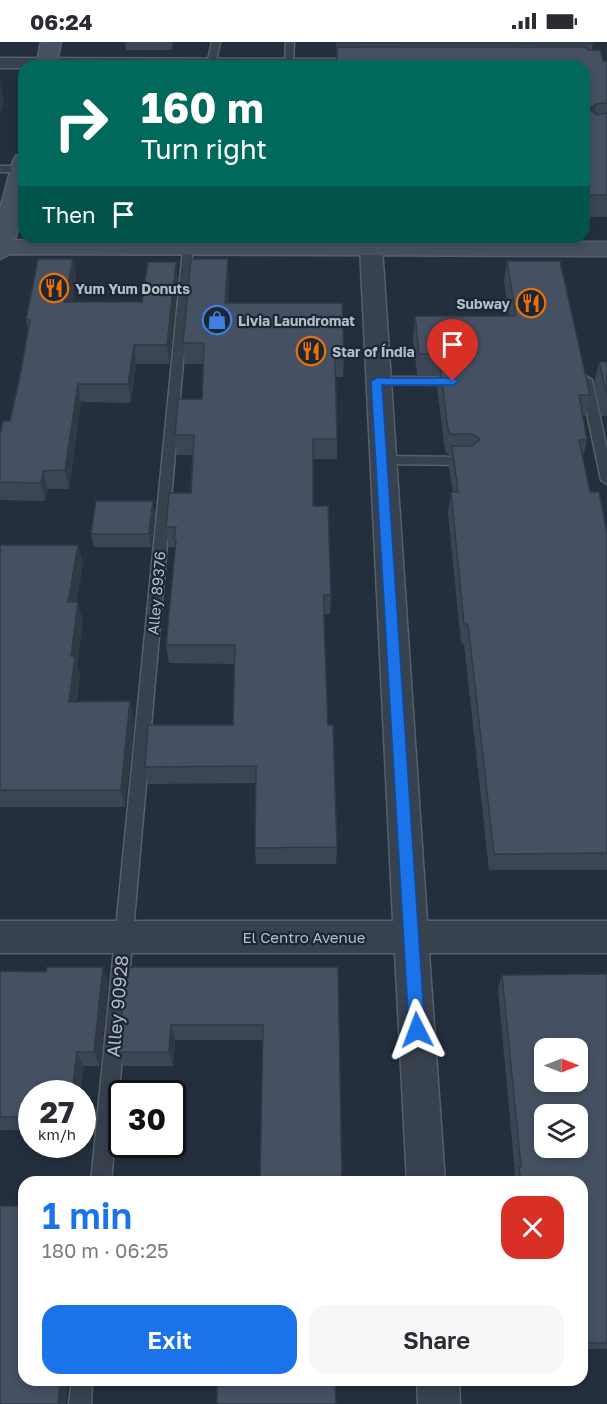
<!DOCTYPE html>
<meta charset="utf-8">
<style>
body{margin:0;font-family:"Golos Text",sans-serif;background:#f7f7f7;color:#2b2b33;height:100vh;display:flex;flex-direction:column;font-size:22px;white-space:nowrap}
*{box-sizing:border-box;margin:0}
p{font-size:20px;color:#7c7c81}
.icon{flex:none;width:33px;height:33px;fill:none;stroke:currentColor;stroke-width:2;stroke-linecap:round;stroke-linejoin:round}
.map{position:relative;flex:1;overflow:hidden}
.sheet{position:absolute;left:18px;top:1134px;width:570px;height:210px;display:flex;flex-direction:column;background:#fff;border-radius:18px;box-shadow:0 3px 9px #0003}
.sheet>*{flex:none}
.banner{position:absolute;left:18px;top:18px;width:572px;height:183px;border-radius:18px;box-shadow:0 3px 9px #0003;background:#00695c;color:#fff;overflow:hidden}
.needle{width:39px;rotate:90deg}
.buttons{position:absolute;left:534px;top:996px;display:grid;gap:12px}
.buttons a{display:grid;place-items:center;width:54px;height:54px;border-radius:12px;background:#fff;box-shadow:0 3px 9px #0003;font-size:30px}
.speed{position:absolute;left:18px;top:1038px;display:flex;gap:12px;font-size:30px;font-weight:700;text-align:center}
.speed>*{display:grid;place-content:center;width:78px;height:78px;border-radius:50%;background:#fff;box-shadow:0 3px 9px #0003;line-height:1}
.speed small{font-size:15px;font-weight:400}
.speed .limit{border:3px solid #111;border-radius:9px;background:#fff;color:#111}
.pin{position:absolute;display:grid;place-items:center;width:51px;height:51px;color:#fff;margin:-62px -26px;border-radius:50% 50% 50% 0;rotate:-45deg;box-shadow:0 0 6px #0007}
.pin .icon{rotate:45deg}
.me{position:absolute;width:66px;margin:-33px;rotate:357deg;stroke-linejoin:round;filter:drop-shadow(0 0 4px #0008)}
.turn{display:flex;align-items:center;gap:21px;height:126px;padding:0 24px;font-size:27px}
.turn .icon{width:78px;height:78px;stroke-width:2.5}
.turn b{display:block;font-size:42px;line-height:51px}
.then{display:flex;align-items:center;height:57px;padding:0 24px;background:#0003;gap:12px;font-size:22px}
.round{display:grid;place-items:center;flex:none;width:63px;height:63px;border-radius:18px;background:#f7f7f7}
.overview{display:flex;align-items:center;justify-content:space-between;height:102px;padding:0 24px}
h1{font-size:36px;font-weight:600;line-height:45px;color:#1a73e8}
.primary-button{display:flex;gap:12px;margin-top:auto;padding:12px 24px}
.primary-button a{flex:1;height:69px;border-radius:18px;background:#1a73e8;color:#fff;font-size:24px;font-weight:600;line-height:69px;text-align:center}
.primary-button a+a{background:#f7f7f7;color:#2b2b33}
.status{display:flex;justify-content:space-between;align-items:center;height:42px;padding:0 30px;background:#fff;direction:ltr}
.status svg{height:16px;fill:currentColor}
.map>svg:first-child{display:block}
</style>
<div class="status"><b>06:24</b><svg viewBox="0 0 49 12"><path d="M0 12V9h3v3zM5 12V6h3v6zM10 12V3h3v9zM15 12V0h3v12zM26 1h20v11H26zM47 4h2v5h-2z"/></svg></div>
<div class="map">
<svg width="607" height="1362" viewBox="0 0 607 1362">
<rect width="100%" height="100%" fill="#242f3e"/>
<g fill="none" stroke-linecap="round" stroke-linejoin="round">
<g stroke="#565f6c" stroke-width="3">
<g id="service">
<polygon points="212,0 220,0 215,24 207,22"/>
<polygon points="286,0 294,0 293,23 285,21"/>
<polygon points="0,124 22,124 24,130 0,130"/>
<polygon points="188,204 193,207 111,1140 91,1140 183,207"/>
<polygon points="586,334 592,338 607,408 607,442 601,438 580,338"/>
<polygon points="377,335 458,335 464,339 458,343 373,342 373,336"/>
<polygon points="381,414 468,415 474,419 468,423 381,422 375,418"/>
<polygon points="72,1338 92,1338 91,1362 69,1362"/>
</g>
</g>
<g stroke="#565f6c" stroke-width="3">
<g id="minor">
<polygon points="0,16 378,17 384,18 387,22 386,24 24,24 24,26 0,26"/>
<polygon points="371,199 379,200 382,205 427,879 607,879 607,911 429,911 445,1140 407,1140 395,911 0,911 0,879 393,879 360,205 363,200"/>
<polygon points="417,1338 459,1338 460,1362 418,1362"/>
</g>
</g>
<g stroke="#565f6c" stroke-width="3">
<g id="secondary">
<polygon points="41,0 61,0 56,24 36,24"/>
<polygon points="24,112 24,162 15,198 607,200 607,214 10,212 0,217 0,167 13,119 16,114"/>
</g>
</g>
<use href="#service" fill="#38414e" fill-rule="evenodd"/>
<use href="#minor" fill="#38414e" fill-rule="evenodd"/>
<use href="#secondary" fill="#465061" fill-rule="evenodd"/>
</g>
<g fill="#3b4654">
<polygon points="125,0 173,0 172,8 126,8"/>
<polygon points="336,0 593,0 592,8 603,19 607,19 607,175 584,175 584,24 337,14"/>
<polygon points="73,217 76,236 72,260 142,260 176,220 178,239 169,322 136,322 131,361 81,360 69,447 47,447 45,459 0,458 0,392 10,379 20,334 28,288 26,278"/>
<polygon points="507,219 590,353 585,374 583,374 587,398 583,415 590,450 607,491 607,828 489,828 464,602 461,601 448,471 451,450 453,450 449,425 451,413 448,412 445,409 437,345 439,333 417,333 413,296 415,274 509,274 504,240"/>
<polygon points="229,238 228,261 344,315 343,335 336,335 337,397 337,417 313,417 313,464 331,553 330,572 324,572 324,584 328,683 337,805 336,822 256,822 255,806 256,741 148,742 145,725 233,683 235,622 169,621 166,603 176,508 175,505 169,505 166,485 191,451 193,413 177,413 175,393 202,357 203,322 185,322 183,301"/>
<polygon points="599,320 607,320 607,374 601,374 594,341"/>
<polygon points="155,471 151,505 94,505 91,492"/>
<polygon points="0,503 78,503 83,523 76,560 83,580 77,622 80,633 77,660 134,678 125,765 0,765"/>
<polygon points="126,925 338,925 263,998 175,998 173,1024 123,1024 118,1010"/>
<polygon points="0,929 108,940 100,1024 84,1024 32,1052 32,1088 0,1088"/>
<polygon points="607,932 607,1307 582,1307 582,1140 514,1140 513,1135 515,1131 498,947 502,933"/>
</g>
<g fill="#303945">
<polygon points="0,39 4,59 0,74"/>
<polygon points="596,62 592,84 589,67"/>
<polygon points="73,217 76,236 68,279 64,260"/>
<polygon points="228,217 229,238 226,282 225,261"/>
<polygon points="176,220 178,239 169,322 167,303"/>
<polygon points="134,303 136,322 131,361 128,342"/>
<polygon points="78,342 81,360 69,447 65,428"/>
<polygon points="43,429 47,447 45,459 41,441"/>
<polygon points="153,459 155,471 151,505 149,492"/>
<polygon points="78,503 83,523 73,580 68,560"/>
<polygon points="78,560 83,580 77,622 80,633 74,678 69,660 71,614"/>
<polygon points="130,659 134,678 125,765 121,748"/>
<polygon points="103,925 108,940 100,1024 94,1010"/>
<polygon points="171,983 175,998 173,1024 169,1010"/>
<polygon points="77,1010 84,1024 80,1052 72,1052"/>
<polygon points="60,1338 69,1338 66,1362 58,1362"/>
</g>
<g fill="#455162" stroke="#303945" stroke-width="1.5" fill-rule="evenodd">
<polygon points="337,0 593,0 594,2 337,1"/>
<polygon points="337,5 586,5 588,8 600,8 603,19 607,19 607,61 596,62 589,67 597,73 607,71 607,153 584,153 584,24 337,24"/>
<polygon points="38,217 73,217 64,260 142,260 148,220 176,220 167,303 134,303 128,342 78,342 65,428 43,429 41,441 0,440 0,392 3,379 10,379 20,334 30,278 26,278"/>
<polygon points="191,217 228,217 225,261 342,261 344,315 335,315 337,397 313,397 313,464 328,464 331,553 324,553 324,581 328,683 333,683 337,805 255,806 256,724 145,725 148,683 233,683 235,603 166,603 176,498 174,498 176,485 166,485 169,451 191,451 194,393 175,393 178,357 202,357 204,301 183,301"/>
<polygon points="507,219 560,219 590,353 579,353 587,398 579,398 590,450 599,450 607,491 607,811 494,812 468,582 464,582 451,450 458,450 452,404 472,404 480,397 472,392 450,392 448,388 440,324 466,324 474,317 466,312 419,312 415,274 516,274"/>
<polygon points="599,320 607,320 607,353"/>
<polygon points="96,459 153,459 149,492 91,492"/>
<polygon points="0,503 78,503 68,560 78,560 71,614 75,615 69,660 130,659 121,748 0,748"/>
<polygon points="47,925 103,925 94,1010 77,1010 72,1052 32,1052 32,1075 0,1075 0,929 46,930"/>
<polygon points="126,925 338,925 342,1140 260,1140 263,983 171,983 169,1010 118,1010"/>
<path d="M607,932V1301H582V1140H521L519,1125H521L502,933ZM544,1006H578V1040H544ZM544,1072H578V1106H544Z"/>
<polygon points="0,1164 24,1164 24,1338 60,1338 58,1362 0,1362"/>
<polygon points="217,1338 335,1338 336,1362 217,1362"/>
</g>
<polygon fill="#1a73e8" stroke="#114b97" stroke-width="1.5" points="377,336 453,336 459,339 453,343 382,343 425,988 423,993 417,996 412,993 409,988 371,339"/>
<defs>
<g id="restaurant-ring" transform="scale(1.5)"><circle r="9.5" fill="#1d2633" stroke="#e8710a" stroke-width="1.5"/><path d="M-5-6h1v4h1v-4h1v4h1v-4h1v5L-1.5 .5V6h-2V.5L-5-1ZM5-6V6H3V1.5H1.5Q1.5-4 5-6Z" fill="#e8710a"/></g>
<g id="shop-ring" transform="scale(1.5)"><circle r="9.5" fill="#1d2633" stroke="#3f7fe0" stroke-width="1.5"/><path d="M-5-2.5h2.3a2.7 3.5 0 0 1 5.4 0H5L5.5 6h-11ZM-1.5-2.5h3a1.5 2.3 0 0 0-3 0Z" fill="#3f7fe0"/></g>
</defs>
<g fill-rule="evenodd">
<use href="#restaurant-ring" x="54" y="246"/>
<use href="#restaurant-ring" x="531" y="261"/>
<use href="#shop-ring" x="217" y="278"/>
<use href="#restaurant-ring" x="311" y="309"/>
</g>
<g text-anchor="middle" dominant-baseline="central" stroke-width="4.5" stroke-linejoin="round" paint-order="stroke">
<g font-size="14" font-weight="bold" fill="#b4bcc9" stroke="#1d2633" text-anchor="start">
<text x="75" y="246">Yum Yum Donuts</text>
<text x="510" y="261" text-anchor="end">Subway</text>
<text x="238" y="278">Livia Laundromat</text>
<text x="332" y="309">Star of Índia</text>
</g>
<g font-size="15" fill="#b4bcc9" stroke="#1d2633">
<text transform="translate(156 551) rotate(-85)">Alley 89376</text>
<text x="304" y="895">El Centro Avenue</text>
</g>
<g font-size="18" fill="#b4bcc9" stroke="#1d2633">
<text transform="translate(117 964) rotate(-85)">Alley 90928</text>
</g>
</g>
</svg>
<div class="buttons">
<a><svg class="needle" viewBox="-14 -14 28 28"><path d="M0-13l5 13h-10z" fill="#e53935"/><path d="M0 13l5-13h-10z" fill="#7c7c81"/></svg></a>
<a><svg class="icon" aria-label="layers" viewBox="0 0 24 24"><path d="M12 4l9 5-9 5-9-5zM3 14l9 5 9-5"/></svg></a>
</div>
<div class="speed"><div>27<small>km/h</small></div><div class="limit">30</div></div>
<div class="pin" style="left:453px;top:339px;background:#d93025"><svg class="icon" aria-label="arrive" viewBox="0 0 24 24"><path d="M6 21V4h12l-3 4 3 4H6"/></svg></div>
<svg class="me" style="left:417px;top:988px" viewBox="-20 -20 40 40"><path d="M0-17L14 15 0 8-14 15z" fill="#1a73e8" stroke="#fff" stroke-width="4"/></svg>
<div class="banner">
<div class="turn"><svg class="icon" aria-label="right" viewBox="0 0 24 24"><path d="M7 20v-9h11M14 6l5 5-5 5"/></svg><div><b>160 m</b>Turn right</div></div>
<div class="then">Then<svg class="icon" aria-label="arrive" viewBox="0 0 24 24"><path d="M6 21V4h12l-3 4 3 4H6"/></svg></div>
</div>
<section class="sheet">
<div class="overview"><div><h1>1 min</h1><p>180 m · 06:25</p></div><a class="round" style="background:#d93025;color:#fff"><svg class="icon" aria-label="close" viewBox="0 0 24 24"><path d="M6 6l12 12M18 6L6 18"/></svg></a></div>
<div class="primary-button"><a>Exit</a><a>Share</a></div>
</section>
</div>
